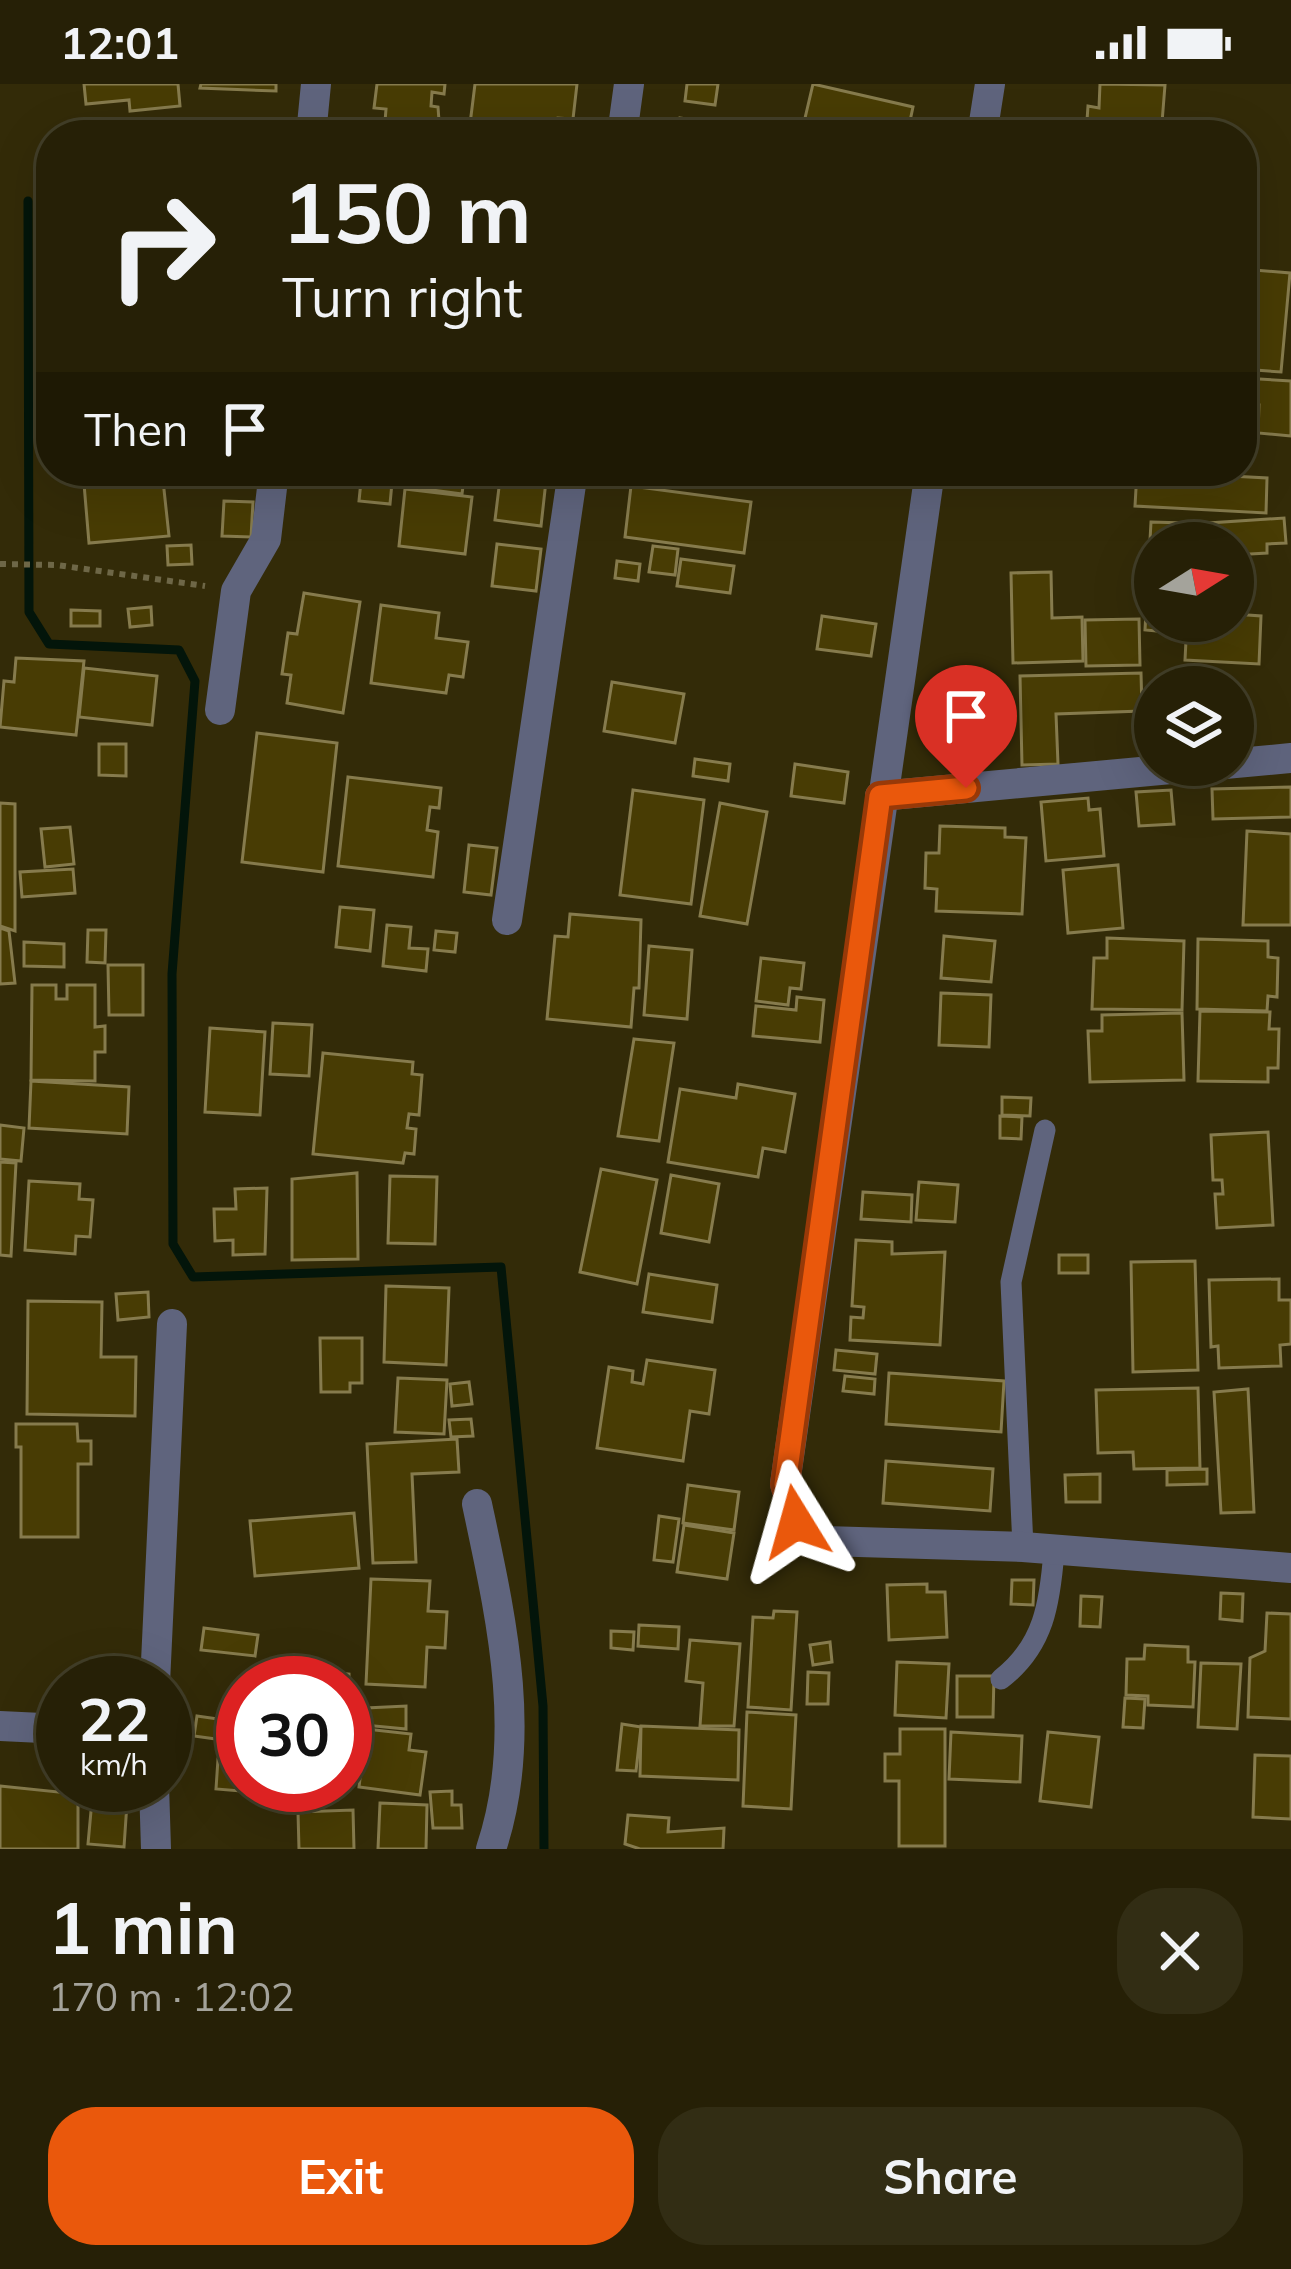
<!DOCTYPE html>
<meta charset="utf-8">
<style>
body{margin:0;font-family:Mulish,sans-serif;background:#322d14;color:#f1f3f6;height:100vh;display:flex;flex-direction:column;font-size:45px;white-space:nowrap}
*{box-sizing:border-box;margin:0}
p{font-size:39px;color:#a4a39b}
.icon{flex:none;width:66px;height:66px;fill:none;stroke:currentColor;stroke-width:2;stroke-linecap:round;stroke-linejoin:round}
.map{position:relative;height:1765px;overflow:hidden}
.drawer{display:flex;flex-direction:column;background:#262006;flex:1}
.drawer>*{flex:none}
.hud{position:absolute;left:36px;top:36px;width:1221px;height:366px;border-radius:48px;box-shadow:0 12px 48px #0002,0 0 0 3px #423e28;background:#262006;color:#f1f3f6;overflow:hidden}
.needle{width:78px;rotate:79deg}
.buttons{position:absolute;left:1134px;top:438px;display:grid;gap:24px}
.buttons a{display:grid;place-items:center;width:120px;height:120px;border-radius:50%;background:#262006;box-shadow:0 12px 48px #0002,0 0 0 3px #423e28;font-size:60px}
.speed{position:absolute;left:36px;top:1572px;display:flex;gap:24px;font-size:60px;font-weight:700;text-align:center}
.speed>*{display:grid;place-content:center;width:156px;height:156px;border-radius:50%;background:#262006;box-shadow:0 12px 48px #0002,0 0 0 3px #423e28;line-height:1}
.speed small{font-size:30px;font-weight:400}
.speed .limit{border:18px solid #d22;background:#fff;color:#111}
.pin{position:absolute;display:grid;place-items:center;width:102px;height:102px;color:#fff;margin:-123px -51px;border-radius:50% 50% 50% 0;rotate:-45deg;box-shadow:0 0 12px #0007}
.pin .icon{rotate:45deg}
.me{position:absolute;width:132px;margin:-66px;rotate:352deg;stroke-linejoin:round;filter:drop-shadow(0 0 9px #0008)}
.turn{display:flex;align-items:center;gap:42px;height:252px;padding:0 48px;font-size:54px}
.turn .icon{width:156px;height:156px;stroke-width:2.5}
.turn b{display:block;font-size:84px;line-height:102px}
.then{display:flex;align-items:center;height:114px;padding:0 48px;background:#0003;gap:24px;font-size:45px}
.round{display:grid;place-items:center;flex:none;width:126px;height:126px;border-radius:48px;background:#322d14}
.headline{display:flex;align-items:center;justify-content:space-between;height:204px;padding:0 48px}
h1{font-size:72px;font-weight:700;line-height:90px}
.primary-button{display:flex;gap:24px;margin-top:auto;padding:24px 48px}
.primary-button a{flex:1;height:138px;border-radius:48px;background:#ea580c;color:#fff;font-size:48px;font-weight:700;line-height:138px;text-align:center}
.primary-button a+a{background:#322d14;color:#f1f3f6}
.status{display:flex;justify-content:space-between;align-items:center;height:84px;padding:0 60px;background:#262006;direction:ltr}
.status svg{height:33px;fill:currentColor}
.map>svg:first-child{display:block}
</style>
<div class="status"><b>12:01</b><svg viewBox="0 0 49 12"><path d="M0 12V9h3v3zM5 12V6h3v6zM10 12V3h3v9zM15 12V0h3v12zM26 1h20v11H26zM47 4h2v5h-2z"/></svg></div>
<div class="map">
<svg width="1291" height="1765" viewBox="0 0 1291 1765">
<rect width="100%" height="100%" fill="#332b08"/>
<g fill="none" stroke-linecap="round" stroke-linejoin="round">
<polyline stroke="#03150a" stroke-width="9" points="28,117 29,528 49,560 179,566 195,597 172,890 173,1160 193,1193 501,1183 543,1622 544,1765"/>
</g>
<g fill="#483c04" stroke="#867b4d" stroke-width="3">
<polygon points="84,0 178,0 180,22 130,27 129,16 86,20"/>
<polygon points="201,0 276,0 276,7 200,4"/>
<polygon points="377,0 445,0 444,10 432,8 431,22 438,23 440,51 384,50 386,25 374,24"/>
<polygon points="475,0 577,0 573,35 558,34 556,51 469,48"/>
<polygon points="687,0 718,0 715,21 685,17"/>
<polygon points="813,0 913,23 907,51 802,47"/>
<polygon points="1100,0 1165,1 1161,51 1086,51 1088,22 1099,24"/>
<polygon points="680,34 715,39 713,51 678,51"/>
<polygon points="1242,185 1290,189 1281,288 1242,285"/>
<polygon points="1242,294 1291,297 1291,352 1258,349 1259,321 1242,320"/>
<polygon points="162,387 169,452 89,459 83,388"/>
<polygon points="201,387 241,387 240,398 200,396"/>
<polygon points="362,387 393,388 390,420 359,417"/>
<polygon points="403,387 465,387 462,410 402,402"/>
<polygon points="501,387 547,388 541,442 495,436"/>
<polygon points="694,387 774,387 772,398"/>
<polygon points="1137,387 1267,394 1266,429 1135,422"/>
<polygon points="631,402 751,418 744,469 625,453"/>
<polygon points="405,405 472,413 465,470 399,462"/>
<polygon points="224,417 253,418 251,453 222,452"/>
<polygon points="1284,434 1286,459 1267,460 1267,469 1233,471 1233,459 1210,459 1209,439"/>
<polygon points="1151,438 1185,439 1184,459 1155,459 1155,537 1180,537 1179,549 1145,546"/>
<polygon points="497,460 541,465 536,507 492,502"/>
<polygon points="191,461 192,480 168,481 167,462"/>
<polygon points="653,462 678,465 675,491 649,488"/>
<polygon points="681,475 734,482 730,509 677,502"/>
<polygon points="617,477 640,480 638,497 615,494"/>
<polygon points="1051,488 1052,534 1082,533 1083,577 1013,579 1011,489"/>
<polygon points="304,509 360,518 343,629 287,619 291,591 282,590 288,549 297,550"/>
<polygon points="381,521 439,529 436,554 468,558 463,593 449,591 446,609 371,599"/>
<polygon points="151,523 152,541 130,543 128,525"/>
<polygon points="71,526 100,527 100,542 71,542"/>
<polygon points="1233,530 1261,532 1259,580 1185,576 1187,537 1233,537"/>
<polygon points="822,532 876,540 871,572 817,565"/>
<polygon points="1139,535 1140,581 1086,582 1085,536"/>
<polygon points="16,574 84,577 76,651 0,643 4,597 14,598"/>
<polygon points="84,584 157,592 152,641 79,633"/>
<polygon points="1141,589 1142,627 1056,630 1058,680 1022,681 1020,592"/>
<polygon points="612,598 684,610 675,659 604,647"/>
<polygon points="257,649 337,659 323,788 242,778"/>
<polygon points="99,660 126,660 126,692 99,691"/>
<polygon points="695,675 730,680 728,697 693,692"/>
<polygon points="795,680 848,688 844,719 791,712"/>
<polygon points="348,693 441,704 439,724 430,723 427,746 438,748 433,793 338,782"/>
<polygon points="1291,703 1291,733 1213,735 1212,705"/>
<polygon points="633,706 704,716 691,820 620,811"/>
<polygon points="1171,706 1174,740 1139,742 1136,708"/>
<polygon points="1088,714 1089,726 1100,725 1104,772 1046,777 1041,718"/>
<polygon points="0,719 15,720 15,847 0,842"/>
<polygon points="720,719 767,728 747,840 700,832"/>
<polygon points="940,742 1005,744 1005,753 1026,754 1022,830 936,827 937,805 925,804 926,769 939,769"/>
<polygon points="70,743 74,780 45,783 41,745"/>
<polygon points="1247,747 1291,750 1291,841 1243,841"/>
<polygon points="469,761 497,764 491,811 464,808"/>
<polygon points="1118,781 1123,844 1068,849 1063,786"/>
<polygon points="73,785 75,809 22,813 20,788"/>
<polygon points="340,823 374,826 370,867 336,863"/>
<polygon points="570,830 641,836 639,904 634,904 631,943 547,935 555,852 568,853"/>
<polygon points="387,841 411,843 409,864 428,865 426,887 383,882"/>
<polygon points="0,844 9,847 15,899 0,900"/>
<polygon points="88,846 106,846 105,879 87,878"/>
<polygon points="436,847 457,849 455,868 434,866"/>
<polygon points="944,852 995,857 991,898 941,894"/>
<polygon points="1107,854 1184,857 1182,926 1092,925 1094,874 1107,874"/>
<polygon points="1198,855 1268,857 1268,873 1278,874 1277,913 1268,912 1267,927 1197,925"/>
<polygon points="24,858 64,860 64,883 24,882"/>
<polygon points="649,862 692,866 687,935 644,931"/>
<polygon points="761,874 804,879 801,905 790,904 788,921 756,917"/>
<polygon points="108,881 143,881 143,931 109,931"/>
<polygon points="32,901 56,901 56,915 67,915 67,901 95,901 95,943 105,942 105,968 95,968 95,997 31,996"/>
<polygon points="941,909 991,911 989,963 939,961"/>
<polygon points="797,913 824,916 820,958 753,952 756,922 796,926"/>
<polygon points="1200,927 1270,928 1269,945 1279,945 1278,984 1268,984 1268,998 1198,997"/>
<polygon points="1182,929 1184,996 1090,998 1088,947 1102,947 1102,931"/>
<polygon points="273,939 312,941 309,992 270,990"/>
<polygon points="210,944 265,948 260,1031 205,1028"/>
<polygon points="634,955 674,959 659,1057 618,1052"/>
<polygon points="323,969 413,978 412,990 422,991 419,1031 409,1030 407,1044 416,1045 414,1070 405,1069 403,1079 313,1070"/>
<polygon points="31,997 129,1003 127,1050 29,1044"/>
<polygon points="738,1000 795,1010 785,1068 763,1064 758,1093 668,1078 680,1005 736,1014"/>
<polygon points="1002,1013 1031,1014 1030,1032 1002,1031"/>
<polygon points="1000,1032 1022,1033 1021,1055 1000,1054"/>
<polygon points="0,1041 24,1044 21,1077 0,1075"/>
<polygon points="1268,1048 1273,1141 1217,1144 1215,1110 1223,1110 1222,1096 1213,1096 1211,1051"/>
<polygon points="0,1078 16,1079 11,1172 0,1171"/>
<polygon points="601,1085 657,1096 637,1200 580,1188"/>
<polygon points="357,1089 358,1175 292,1176 292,1095"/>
<polygon points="671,1091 719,1100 709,1158 661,1149"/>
<polygon points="390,1092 437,1093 435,1160 388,1159"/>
<polygon points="29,1097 80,1100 79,1115 93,1116 90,1153 76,1152 75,1170 25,1166"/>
<polygon points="919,1098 958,1101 955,1138 916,1136"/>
<polygon points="267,1104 265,1170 233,1171 233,1156 215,1157 214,1125 236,1125 235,1105"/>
<polygon points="863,1108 912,1111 911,1138 861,1135"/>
<polygon points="856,1156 892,1158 892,1170 945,1168 940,1261 850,1256 851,1233 863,1234 864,1223 852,1222"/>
<rect x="1059" y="1171" width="29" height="18"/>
<polygon points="1195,1177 1198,1286 1133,1288 1131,1178"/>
<polygon points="649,1190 717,1201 712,1238 643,1228"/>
<polygon points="1279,1195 1279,1216 1291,1216 1291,1260 1280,1261 1281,1282 1219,1284 1218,1262 1211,1263 1209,1196"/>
<polygon points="386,1202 449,1204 446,1281 384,1278"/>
<polygon points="148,1208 149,1233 118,1236 116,1210"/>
<polygon points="28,1217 102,1218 101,1273 136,1273 135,1332 27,1330"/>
<polygon points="320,1254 362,1254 362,1299 350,1299 350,1308 321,1308"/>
<polygon points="836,1266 877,1270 875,1290 834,1286"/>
<polygon points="647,1276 715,1286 709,1330 690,1327 683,1377 597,1364 609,1283 633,1287 632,1298 643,1300"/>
<polygon points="889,1289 1004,1297 1001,1348 886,1340"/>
<polygon points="845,1292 875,1295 874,1310 843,1307"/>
<polygon points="398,1294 447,1296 444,1350 395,1348"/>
<polygon points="469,1298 472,1320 452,1322 450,1300"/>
<polygon points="1198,1304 1200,1384 1134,1385 1133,1368 1098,1369 1096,1306"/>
<polygon points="1248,1305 1254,1428 1221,1429 1214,1308"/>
<polygon points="471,1335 473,1352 451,1353 449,1336"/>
<polygon points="16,1340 77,1340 78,1357 91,1357 91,1380 78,1380 78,1453 21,1453 21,1363 16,1363"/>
<polygon points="457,1355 459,1388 412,1390 416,1478 373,1479 367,1360"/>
<polygon points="886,1377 993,1385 990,1427 883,1419"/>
<polygon points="1207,1385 1207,1400 1167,1401 1167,1386"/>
<polygon points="1100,1390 1100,1418 1066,1418 1065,1391"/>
<polygon points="688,1401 739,1408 734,1446 683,1439"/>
<polygon points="354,1429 359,1484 255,1492 250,1437"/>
<polygon points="659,1432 679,1435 673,1478 654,1476"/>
<polygon points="684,1441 734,1449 727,1495 677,1488"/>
<polygon points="371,1495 430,1497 428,1527 447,1528 445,1564 427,1563 425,1603 366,1600"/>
<polygon points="1012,1496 1034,1496 1033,1521 1011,1520"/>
<polygon points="927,1500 927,1508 945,1508 947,1553 889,1556 887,1501"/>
<polygon points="1221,1509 1243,1510 1242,1537 1220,1535"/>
<polygon points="1081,1512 1102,1513 1100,1543 1080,1542"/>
<polygon points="774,1527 797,1528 791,1626 748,1623 753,1533 773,1534"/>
<polygon points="1267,1529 1291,1530 1291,1635 1248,1633 1250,1574 1265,1567"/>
<polygon points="639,1541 679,1543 678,1565 638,1562"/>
<polygon points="204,1544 258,1551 255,1572 201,1566"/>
<polygon points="611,1547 634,1548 633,1566 611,1564"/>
<polygon points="690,1556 740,1560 734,1642 700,1642 703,1599 686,1597"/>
<polygon points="830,1558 832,1578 813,1581 810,1561"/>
<polygon points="1145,1561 1188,1563 1188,1578 1195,1578 1193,1623 1148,1621 1148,1612 1126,1611 1127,1575 1144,1575"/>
<polygon points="897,1578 949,1580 946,1634 895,1631"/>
<polygon points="1201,1579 1241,1580 1237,1645 1198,1643"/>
<polygon points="259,1581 349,1590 350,1645 345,1644 345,1599 257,1599"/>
<polygon points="808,1588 829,1589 828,1620 807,1620"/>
<polygon points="957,1592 994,1592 993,1633 957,1633"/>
<polygon points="1125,1614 1145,1615 1143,1644 1123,1643"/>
<polygon points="406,1622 406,1645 364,1641 366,1624"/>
<polygon points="747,1628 796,1631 791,1725 743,1722"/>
<polygon points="197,1632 225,1636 223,1656 194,1652"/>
<polygon points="622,1640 641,1643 636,1687 617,1686"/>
<polygon points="641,1642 739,1646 738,1696 640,1692"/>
<polygon points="366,1645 411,1650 409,1666 426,1668 420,1711 359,1703"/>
<polygon points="900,1645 945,1645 945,1762 899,1762 899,1697 885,1697 885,1670 900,1670"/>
<polygon points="951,1648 1022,1652 1020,1698 949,1695"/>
<polygon points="1048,1648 1099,1653 1091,1723 1040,1717"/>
<polygon points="1255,1671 1291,1672 1291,1735 1253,1733"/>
<polygon points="218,1675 243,1677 243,1701 277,1701 276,1710 216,1705"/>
<polygon points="0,1702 78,1710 78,1765 0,1765"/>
<polygon points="452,1707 452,1721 461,1721 462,1744 433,1744 430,1708"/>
<polygon points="92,1716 127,1719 124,1763 88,1760"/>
<polygon points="380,1719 427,1721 426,1765 378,1765"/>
<polygon points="353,1726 354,1765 299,1765 298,1728"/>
<polygon points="628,1731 669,1734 668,1748 724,1744 723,1765 640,1765 625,1760"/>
</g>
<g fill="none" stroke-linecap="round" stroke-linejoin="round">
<polyline stroke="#6e6747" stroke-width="6" stroke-dasharray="6 6" stroke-linecap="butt" points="0,480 57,481 205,502"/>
<g stroke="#5f647d" stroke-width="21">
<polyline points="1023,1463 1011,1198 1045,1046"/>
<path d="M1001,1595C1044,1562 1050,1519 1054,1467"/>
</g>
<g stroke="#5f647d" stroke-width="30">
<polyline points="311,51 316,0"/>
<polyline points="622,51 629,0"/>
<polyline points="982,51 990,0"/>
<polyline points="930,387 785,1400 796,1438 825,1457 1023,1463 1291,1484"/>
<polyline points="220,626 236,507 266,455 274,387"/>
<polyline points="880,712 1291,674"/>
<polyline points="507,836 573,387"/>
<path d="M477,1420C501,1533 529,1652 491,1765"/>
<polyline points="155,1599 172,1240"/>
<polyline points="0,1642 63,1645"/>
<polyline points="154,1701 156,1765"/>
</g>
</g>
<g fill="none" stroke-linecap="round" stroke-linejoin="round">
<g stroke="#983908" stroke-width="30">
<polyline id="route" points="796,1438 785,1400 880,712 966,704"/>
</g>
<use href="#route" stroke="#ea580c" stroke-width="21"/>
</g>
</svg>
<div class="buttons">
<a><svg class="needle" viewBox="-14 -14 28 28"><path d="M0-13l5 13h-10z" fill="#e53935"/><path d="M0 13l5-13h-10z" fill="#a4a39b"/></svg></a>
<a><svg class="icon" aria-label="layers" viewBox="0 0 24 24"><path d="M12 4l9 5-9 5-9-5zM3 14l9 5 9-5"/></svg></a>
</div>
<div class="speed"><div>22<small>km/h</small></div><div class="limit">30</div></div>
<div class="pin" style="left:966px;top:704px;background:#d93025"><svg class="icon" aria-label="arrive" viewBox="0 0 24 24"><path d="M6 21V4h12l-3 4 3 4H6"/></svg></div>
<svg class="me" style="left:796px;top:1438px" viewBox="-20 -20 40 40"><path d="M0-17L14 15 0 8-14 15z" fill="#ea580c" stroke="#fff" stroke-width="4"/></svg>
<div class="hud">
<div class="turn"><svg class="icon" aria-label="right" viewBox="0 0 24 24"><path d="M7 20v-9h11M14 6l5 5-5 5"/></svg><div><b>150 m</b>Turn right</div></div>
<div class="then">Then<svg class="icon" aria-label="arrive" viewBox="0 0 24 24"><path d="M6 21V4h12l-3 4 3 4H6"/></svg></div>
</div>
</div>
<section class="drawer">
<div class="headline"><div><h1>1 min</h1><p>170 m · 12:02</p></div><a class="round"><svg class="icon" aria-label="close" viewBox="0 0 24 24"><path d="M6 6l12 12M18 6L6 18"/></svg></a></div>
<div class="primary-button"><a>Exit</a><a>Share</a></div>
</section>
